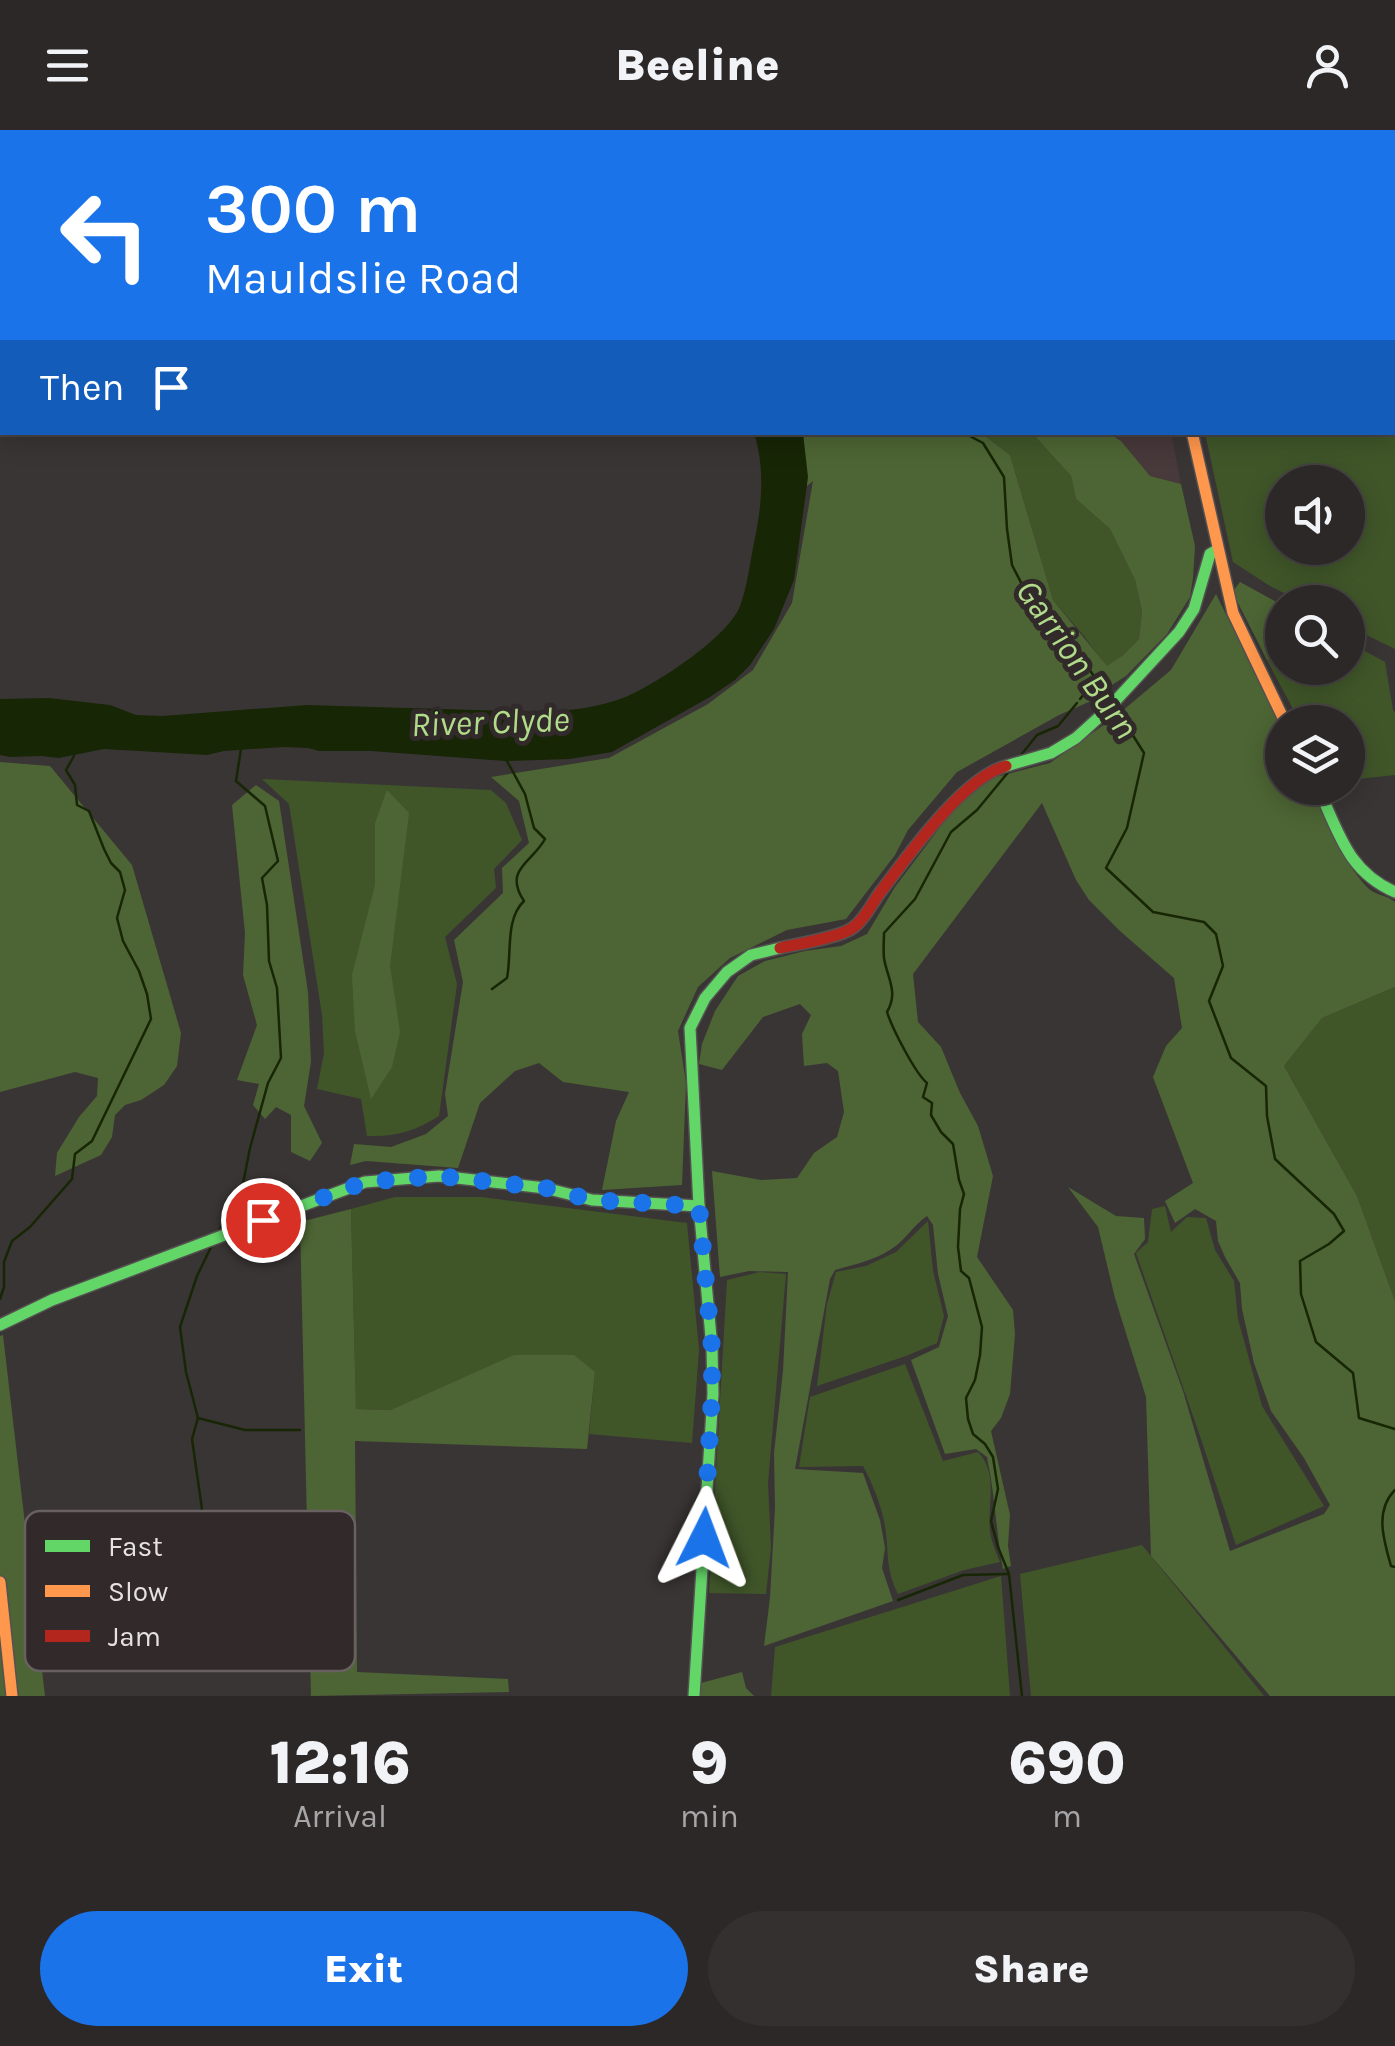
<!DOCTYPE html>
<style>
body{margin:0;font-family:Karla,sans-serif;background:#343030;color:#f1f3f6;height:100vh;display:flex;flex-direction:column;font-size:38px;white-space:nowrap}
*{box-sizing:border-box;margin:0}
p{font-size:32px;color:#a6a6a8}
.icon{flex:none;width:55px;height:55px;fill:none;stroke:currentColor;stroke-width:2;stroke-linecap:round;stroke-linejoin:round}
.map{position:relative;height:1566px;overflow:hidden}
.drawer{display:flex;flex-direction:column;background:#2c2828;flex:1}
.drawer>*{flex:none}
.top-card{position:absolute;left:0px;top:0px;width:1395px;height:305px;box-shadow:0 5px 25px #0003,0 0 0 2px #484445;background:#1a73e8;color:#fff;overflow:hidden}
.controls{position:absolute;left:1265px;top:335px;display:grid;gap:20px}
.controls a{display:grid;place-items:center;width:100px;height:100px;border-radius:50%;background:#2c2828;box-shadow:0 5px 25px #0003,0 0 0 2px #484445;font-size:50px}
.pin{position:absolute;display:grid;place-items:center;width:85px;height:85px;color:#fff;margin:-42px;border:5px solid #fff;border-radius:50%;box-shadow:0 2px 10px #0007}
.me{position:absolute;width:110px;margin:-55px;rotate:3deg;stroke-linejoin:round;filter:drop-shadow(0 0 8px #0008)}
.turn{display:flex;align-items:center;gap:35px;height:210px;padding:0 40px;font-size:45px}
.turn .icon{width:130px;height:130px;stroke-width:2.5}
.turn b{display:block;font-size:70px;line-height:85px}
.then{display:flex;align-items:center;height:95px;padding:0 40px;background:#0003;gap:20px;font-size:38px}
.eta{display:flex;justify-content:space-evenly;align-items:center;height:170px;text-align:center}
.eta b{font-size:60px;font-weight:800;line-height:70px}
.cta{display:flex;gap:20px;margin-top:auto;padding:20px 40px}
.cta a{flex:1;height:115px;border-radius:60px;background:#1a73e8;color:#fff;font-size:40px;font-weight:800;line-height:115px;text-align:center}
.cta a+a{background:#343030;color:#f1f3f6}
header{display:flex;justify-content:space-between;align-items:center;height:130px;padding:0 40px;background:#2c2828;font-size:45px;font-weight:800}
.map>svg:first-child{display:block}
</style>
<header><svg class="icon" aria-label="menu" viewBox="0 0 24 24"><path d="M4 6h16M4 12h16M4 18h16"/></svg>Beeline<svg class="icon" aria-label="person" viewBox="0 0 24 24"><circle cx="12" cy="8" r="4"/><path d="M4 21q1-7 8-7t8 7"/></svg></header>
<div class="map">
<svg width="1395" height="1566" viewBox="0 0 1395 1566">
<rect width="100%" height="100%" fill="#3a3535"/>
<polygon fill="#48393b" points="1108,303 1171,303 1181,354 1150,346 1121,311"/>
<g fill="#405629" fill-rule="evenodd">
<polygon points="673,0 1119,0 1120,2 675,2"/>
<path d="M1395,141V519L1348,496V472H1302L1270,456L1233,432L1205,303L1392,302V143ZM1282,352H1348V418H1282Z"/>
<polygon points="981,303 1032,303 1071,346 1076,369 1110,399 1135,450 1142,481 1139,509 1122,526 1107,537 1084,506 1053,470 1010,325"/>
<polygon points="1348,512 1385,532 1393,580 1395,583 1395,645 1348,650 1348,592 1300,592 1267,530 1282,527 1282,538 1348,538"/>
<path d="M262,649L491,660L506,673L522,710L494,739L496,758L445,807L457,854L439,986C416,1001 395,1007 367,1006L361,969L317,959L324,923L322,885L289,674Z"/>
<polygon points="1395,857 1395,1171 1357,1066 1284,936 1322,888"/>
<polygon points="395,1067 481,1067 687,1093 699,1220 692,1313 589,1304 595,1242 390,1280 356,1279 351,1079"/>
<polygon points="1165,1076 1171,1102 1187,1087 1206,1088 1215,1120 1234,1151 1238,1189 1262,1276 1324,1376 1236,1415 1199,1303 1136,1123 1148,1112 1152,1079"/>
<polygon points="928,1091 933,1141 944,1186 937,1213 906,1226 817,1256 827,1174 836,1142 866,1136 896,1122"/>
<polygon points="760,1142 786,1144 768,1353 771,1418 766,1464 709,1463 727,1150"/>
<path d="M905,1234L943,1331L978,1322C999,1345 987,1373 990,1401C991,1411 996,1422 1000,1432L964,1440L898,1464C884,1436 890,1419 884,1391C880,1372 872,1352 863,1336L799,1337L810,1267Z"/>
<polygon points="1142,1415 1264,1566 1031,1566 1020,1444"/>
<polygon points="1001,1446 1010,1566 771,1566 775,1517"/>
</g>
<g fill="#4d6534">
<polygon points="803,303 981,303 1010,325 1053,470 1107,536 1122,526 1139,509 1142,481 1135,450 1110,399 1076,369 1071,346 1032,303 1108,303 1121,311 1150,346 1181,354 1195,416 1193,448 1190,467 1167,504 1126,546 1107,558 1100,567 1059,585 957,642 908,700 895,725 846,789 787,800 730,828 698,857 678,901 686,953 682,1055 602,1060 616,991 629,962 563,952 539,933 515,941 480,973 458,1038 366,1031 350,1035 354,1014 391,1017 426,1004 448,986 445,964 463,852 454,810 503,763 502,738 529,713 519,671 491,647 609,628 708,574 753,540 792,473 813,351 807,356"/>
<polygon points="1240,452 1282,475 1282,527 1267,530 1237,471 1234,460"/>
<path d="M1216,464L1282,599V658H1311C1327,692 1341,729 1367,757C1374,765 1387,765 1395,772V857L1322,888L1284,936L1357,1066L1395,1171V1566H1270L1151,1426L1146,1267L1115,1168L1098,1097L1068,1057L1116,1086L1144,1088L1145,1109L1134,1124L1183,1261L1230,1421L1324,1384L1330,1375L1304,1328L1271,1281L1254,1233L1242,1179L1240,1153L1225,1127L1218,1111L1216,1091L1195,1079L1175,1093L1165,1071L1193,1053L1153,947L1166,916L1182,898L1174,848L1120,801L1089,770L1076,750L1042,673L913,844L918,892L941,917L960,963L978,996L993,1046L977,1127L1013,1180L1015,1204L1010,1264L1001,1288L991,1301L1010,1385L1008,1416L1011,1436L1003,1439C996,1402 995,1364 987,1327L976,1319L945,1324L911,1230L939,1217L948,1186L938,1144L933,1095L927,1086C913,1096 908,1106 897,1115C880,1129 856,1134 835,1140L830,1149L795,1339L863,1343L880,1390L885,1418L882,1438L893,1471L764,1516L770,1468L775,1378L774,1323L783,1241L788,1142L749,1141L720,1147L712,1041L761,1050L797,1048L814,1023L837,1007L844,982L838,941L827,933L804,936L802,904L811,885L800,874L763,887L722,940L699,934L702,914L715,881L738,846L765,831L805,821L841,816L867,804L895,757L962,668L996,647L1050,633L1115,587L1171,540Z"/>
<polygon points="0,632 50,636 132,735 181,903 177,936 164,955 141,970 125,975 115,985 112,1007 101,1025 55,1046 57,1023 79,987 97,966 98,948 75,942 0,962"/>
<polygon points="256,655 279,671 308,862 311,932 304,976 322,1013 310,1031 291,1022 291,985 276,977 265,989 253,975 259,954 237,950 257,895 243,845 245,803 232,675"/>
<polygon points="387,660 409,683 390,836 400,902 392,937 371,969 355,901 352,845 375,755 375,693"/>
<polygon points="351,1079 356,1279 391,1280 514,1225 574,1225 595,1242 587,1319 355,1311 357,1542 508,1549 509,1562 311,1566 300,1092"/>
<polygon points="3,1205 45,1566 0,1566 0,1206"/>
<polygon points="742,1542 746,1558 754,1566 700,1566 701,1553"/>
</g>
<path fill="#172605" d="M754,303H803L808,347L794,450L774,499L750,535L735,550L710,567L612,622L570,629L505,631L371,621H319L308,618L284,617L224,621L207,625L104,619L59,628L41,626L10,627L0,625V569L49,568L110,575L136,585L162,586L307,575L546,582C574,580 602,577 628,566C659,552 728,507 740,476C748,455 750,430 755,408C762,374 765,337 754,303Z"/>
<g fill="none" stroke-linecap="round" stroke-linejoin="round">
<g stroke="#172605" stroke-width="2.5">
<polyline points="962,302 983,313 1004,347 1007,399 1012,435 1030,470 1063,502 1110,569"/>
<polyline points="1080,569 1095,551"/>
<polyline points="1117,580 1144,623 1127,698 1106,738 1153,782 1204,792 1216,804 1223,836 1209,871 1231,928 1266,956 1267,986 1275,1029 1334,1084 1344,1101 1329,1114 1300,1131 1301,1164 1316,1212 1353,1243 1359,1288 1395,1299"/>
<polyline points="1021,625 1037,605 1058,596 1077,573"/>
<path d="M1010,640L977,680L951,702L915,769L884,803C884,811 883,820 884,828C887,848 899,862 887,882C892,898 915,943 927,953L923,967L932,973L931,985L941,1002L953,1014L959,1050L964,1064L960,1079L958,1117L961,1141L969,1148L982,1197L980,1225L975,1250L966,1268L968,1289L973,1304L985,1314L993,1327L998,1359L991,1391L998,1417L1009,1444L1022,1566"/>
<path d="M492,859L507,848C512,823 505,789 524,771C503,739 532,733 545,709L534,698L525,664L507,631"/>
<polyline points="219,1101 241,1064 250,1018 268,953 281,928 277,858 269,831 267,775 262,748 278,731 265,676 236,651 241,619"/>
<polyline points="0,1169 4,1157 4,1132 12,1111 30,1097 72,1049 75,1024 92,1011 151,889 147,864 139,841 123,811 117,788 125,760 120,742 111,733 104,719 89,681 77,675 75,655 66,640 74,626"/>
<polyline points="198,1288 245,1300 300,1300"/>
<path d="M1395,1360C1374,1381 1384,1411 1391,1436L1395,1437"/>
<polyline points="194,1394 202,1379 192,1309 198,1288 186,1242 180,1197 197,1146 211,1117"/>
<polyline points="898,1470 963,1445 1007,1444"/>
</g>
<g stroke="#555151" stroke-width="10">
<g id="street">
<polyline points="274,0 275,2"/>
<polyline points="14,2 17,0"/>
<polyline points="0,15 2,14"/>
</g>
</g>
<g stroke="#555151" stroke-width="14">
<g id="fast">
<polyline points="1122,0 1122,2"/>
<polyline points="102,2 106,0"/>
<polyline points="0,40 2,41"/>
<polyline points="1006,636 1051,623 1076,608 1107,580 1179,502 1194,479 1210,424 1217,420"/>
<path d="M1318,658C1339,702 1347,741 1395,762"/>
<polyline points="0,1195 52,1170 365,1052 439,1046 545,1058 592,1070 699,1076"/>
<polyline points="694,1566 713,1264 712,1218 699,1076 690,898 705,868 727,842 751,825 780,818"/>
</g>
</g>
<g stroke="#555151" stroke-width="14">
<g id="slow">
<polyline points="1192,302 1233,483 1285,592"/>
<polyline points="0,1452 12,1566"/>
</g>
</g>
<g stroke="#555151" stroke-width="14">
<path id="jam" d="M780,818C798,814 842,807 854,797C866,788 873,771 882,760C909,724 964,647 1006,636"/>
</g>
<use href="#street" stroke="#726e6f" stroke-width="8"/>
<use href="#fast" stroke="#63d668" stroke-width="11"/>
<use href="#slow" stroke="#ff974d" stroke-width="11"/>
<use href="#jam" stroke="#b3261e" stroke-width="11"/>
</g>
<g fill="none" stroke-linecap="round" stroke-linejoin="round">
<polyline stroke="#1a73e8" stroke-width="18" stroke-dasharray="0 32.4" points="263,1090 365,1052 438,1046 546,1058 592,1070 699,1076 712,1218 712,1264 704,1408"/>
</g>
<g text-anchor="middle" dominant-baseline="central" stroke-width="10" stroke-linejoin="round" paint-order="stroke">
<g font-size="35" font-style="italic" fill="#b0db89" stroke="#31292a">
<text transform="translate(1077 529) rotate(55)">Garrion Burn</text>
<text transform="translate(490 592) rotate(-2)">River Clyde</text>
</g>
</g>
<rect x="25" y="1381" width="330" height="160" rx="15" fill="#31292a" stroke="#686061" stroke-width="2.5"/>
<rect x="45" y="1410" width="45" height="12" fill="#63d668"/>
<rect x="45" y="1455" width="45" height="12" fill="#ff974d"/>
<rect x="45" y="1500" width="45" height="12" fill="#b3261e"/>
<g font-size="28" fill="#e7e2e2">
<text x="108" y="1426">Fast</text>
<text x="108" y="1471">Slow</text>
<text x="108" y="1516">Jam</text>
</g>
</svg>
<div class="controls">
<a><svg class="icon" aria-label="sound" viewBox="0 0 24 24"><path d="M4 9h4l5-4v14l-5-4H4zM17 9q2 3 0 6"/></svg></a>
<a><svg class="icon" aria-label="search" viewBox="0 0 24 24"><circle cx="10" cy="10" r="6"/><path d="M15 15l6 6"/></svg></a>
<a><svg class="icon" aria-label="layers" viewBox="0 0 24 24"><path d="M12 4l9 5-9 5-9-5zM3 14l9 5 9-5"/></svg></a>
</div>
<div class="pin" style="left:263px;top:1090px;background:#d93025"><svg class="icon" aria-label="arrive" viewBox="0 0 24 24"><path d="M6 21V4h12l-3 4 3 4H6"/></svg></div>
<svg class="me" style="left:704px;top:1408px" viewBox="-20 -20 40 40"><path d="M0-17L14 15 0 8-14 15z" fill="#1a73e8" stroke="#fff" stroke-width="4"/></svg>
<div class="top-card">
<div class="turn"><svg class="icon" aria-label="left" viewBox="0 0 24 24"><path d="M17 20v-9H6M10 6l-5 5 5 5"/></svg><div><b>300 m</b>Mauldslie Road</div></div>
<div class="then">Then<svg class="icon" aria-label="arrive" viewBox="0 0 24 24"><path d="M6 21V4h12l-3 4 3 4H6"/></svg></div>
</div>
</div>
<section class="drawer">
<div class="eta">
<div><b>12:16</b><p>Arrival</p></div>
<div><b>9</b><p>min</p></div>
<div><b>690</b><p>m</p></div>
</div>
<div class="cta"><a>Exit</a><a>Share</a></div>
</section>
